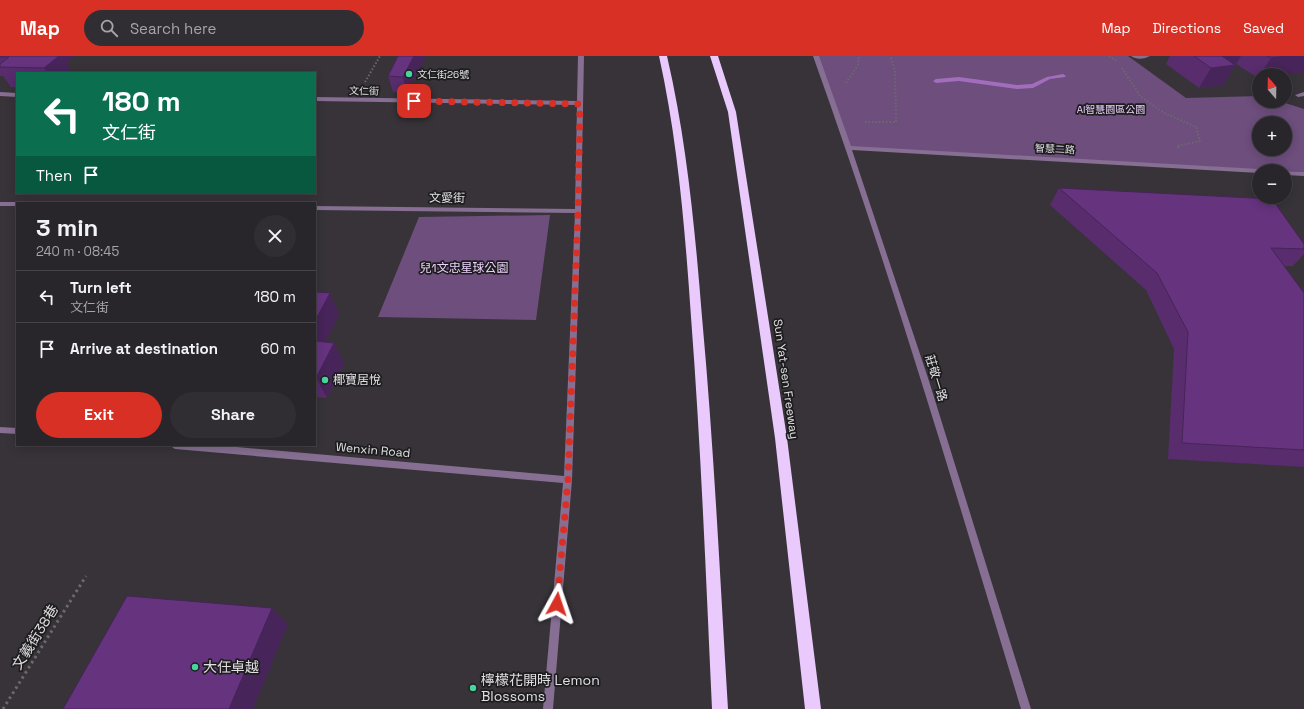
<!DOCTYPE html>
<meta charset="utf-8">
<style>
body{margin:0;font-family:"Space Grotesk","Noto Sans TC",sans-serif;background:#312e33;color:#f1f3f6;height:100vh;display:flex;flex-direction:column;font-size:15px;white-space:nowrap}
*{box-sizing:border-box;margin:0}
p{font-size:13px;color:#a5a5a9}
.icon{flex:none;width:22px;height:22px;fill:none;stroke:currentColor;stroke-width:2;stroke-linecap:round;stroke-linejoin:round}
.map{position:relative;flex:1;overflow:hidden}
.sheet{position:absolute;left:16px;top:146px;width:300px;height:244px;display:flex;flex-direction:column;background:#29262b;border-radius:0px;box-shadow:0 2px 10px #0003,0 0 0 1px #454347}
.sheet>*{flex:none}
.banner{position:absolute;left:16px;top:16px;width:300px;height:122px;border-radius:0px;box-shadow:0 2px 10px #0003,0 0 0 1px #454347;background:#0b6e4f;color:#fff;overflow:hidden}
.needle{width:26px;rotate:340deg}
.controls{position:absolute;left:1252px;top:12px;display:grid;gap:8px}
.controls a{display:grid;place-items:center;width:40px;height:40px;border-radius:50%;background:#29262b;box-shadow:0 2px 10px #0003,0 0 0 1px #454347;font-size:20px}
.pin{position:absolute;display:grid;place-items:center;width:34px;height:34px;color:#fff;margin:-17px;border-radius:8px;box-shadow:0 2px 6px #0006}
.me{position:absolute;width:44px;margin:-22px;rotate:5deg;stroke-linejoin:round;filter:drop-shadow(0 0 3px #0008)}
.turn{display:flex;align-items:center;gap:14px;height:84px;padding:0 20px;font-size:18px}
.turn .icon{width:52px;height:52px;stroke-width:2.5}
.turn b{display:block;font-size:28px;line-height:34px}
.then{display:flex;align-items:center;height:38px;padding:0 20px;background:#0003;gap:8px;font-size:15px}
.round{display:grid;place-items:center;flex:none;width:42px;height:42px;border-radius:21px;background:#312e33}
.head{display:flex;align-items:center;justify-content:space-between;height:68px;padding:0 20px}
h1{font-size:24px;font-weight:600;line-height:30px}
.primary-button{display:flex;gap:8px;margin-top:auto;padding:8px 20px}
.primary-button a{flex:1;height:46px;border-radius:24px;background:#d93025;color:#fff;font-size:16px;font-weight:600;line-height:46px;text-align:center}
.primary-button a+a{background:#312e33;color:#f1f3f6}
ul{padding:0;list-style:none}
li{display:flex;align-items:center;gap:12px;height:52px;padding:0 20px;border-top:1px solid #454347}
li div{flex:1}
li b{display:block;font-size:15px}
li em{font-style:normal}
header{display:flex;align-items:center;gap:24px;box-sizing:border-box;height:56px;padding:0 20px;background:#d93025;color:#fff}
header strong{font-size:19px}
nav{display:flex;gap:22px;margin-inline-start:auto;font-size:14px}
.search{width:280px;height:36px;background:#312e33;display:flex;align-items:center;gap:10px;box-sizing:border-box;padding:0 14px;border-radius:22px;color:#a5a5a9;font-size:15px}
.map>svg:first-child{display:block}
</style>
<header>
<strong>Map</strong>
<div class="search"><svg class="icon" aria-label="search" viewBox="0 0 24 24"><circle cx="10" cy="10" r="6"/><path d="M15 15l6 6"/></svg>Search here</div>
<nav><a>Map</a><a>Directions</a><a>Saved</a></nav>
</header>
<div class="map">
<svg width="1304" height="653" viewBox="0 0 1304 653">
<rect width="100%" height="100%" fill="#373339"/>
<g fill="#6d4e7d" fill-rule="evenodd">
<path d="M816,0H1128L1186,42L1259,40V45H1279L1304,53V116L849,92ZM1259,67H1285V93H1259Z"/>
<polygon points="550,159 536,264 378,261 419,161"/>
</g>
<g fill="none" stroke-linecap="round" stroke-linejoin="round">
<polygon fill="#a26dbd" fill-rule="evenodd" points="1063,18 1066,20 1065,21 1050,23 1033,32 1017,33 959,25 936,27 933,25 936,23 959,21 1017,29 1032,28 1047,21"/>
<g stroke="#6c696e" stroke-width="2" stroke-dasharray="1.5 2" stroke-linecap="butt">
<polyline points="1109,0 1117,5"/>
<polyline points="1122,12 1140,40 1164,57 1196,71 1200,85 1177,90 1179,93"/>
<polyline points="365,26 380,0"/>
<polyline points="846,27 858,9 859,0"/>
<polyline points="865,66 896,66 895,14 890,0"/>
</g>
<polyline stroke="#6c696e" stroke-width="3" stroke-dasharray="2.5 3.5" stroke-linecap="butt" points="3,653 86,520"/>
<g fill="#866f92" fill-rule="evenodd">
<path d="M1131,0H1150C1145,3 1136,4 1131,0Z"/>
<polygon points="1304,36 1304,40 1298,41 1295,39"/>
</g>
<g fill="#866f92" fill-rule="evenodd">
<polygon points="578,0 584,0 581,155 572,424 553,653 543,653 563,427 175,393 172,391 171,389 215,389 564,420 575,157 315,154 315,150 575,153 577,49 315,45 315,41 577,45"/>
<path d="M813,0H819L851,90L1259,113L1262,115H1259V117L852,94L929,325L1031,653H1021C955,434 890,215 813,0Z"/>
<polygon points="0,36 17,37 17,41 0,40"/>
<polygon points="1285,115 1304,116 1304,120 1285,119"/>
<polygon points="0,146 17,146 20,147 17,147 17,150 0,150"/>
<polygon points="0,371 17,372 17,378 0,377"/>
</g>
<g fill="#eac9fd" fill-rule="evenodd">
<path d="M659,0H667C687,86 695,174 702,261C714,392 720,522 728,653H712C706,522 701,392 691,261C685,174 678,86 659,0Z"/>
<polygon points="710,0 718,0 736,56 787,382 821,653 805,653 775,382 728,56"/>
</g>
</g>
<g fill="#582c6d">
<polygon points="0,0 74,0 66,7 72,17 17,17 17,31 11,31 3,20 0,20"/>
<polygon points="398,0 407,37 393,36 388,20"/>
<polygon points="1170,0 1304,0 1282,19 1259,19 1259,22 1258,22 1236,8 1223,29 1199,32 1166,8"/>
<polygon points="1059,132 1304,188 1304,198 1293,210 1284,210 1304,237 1304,411 1168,403 1174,293 1146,234 1050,149"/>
<polygon points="315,236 339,258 325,286 334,287 344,307 327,342 315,341"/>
</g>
<g fill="#472459">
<polygon points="41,0 74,0 66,7 72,17 47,17 44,12"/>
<polygon points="414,0 426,0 407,37 403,21"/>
<polygon points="1220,0 1241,0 1223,29 1199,32 1211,12"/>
<polygon points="1288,0 1304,0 1304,16 1282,19 1260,19 1271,2"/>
<polygon points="330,237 339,258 318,301 315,296 315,265"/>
<polygon points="334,287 344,307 327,342 316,322"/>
<polygon points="272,552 288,568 253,653 229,653"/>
</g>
<g fill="#66337f" stroke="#472459">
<polygon points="0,0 59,0 44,12 0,11 0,8 9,1 0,1"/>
<polygon points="398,0 414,0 403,21 388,20"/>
<polygon points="1194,0 1222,0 1235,9 1211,12"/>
<polygon points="1267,0 1288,0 1271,2"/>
<polygon points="1059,132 1272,143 1304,188 1304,193 1271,192 1304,237 1304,394 1182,387 1188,276 1157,217"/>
<polygon points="315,236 330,237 315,265"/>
<polygon points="315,285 334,287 316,322 315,322"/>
<polygon points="127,540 272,552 229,653 63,653"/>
</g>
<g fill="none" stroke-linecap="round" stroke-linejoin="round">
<polyline stroke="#d93025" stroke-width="7" stroke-dasharray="0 12.6" points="414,45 580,48 578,155 568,424 557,548"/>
</g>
<g fill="#47d49d" stroke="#1d1c1e" stroke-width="1.5">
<circle cx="409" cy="18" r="4"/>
<circle cx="325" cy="324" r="4"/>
<circle cx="195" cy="611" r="4"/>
<circle cx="473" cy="632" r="4"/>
</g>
<g text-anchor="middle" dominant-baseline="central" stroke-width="3.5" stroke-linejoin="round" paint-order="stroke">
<g font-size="10" fill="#e1dfe2" stroke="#1d1c1e" text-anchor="start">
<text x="417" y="18">文仁街26號</text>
</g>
<g font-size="10" fill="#e1dfe2" stroke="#1d1c1e">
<text transform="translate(364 35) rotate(1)">文仁街</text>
<text transform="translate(1055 93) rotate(3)">智慧二路</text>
</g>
<g font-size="10" fill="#edd2fd" stroke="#1d1c1e">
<text x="1111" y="53">AI智慧園區公園</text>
</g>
<g font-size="12" fill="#e1dfe2" stroke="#1d1c1e">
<text transform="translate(447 142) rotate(1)">文愛街</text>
<text transform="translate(936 322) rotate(73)">莊敬一路</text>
<text transform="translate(786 323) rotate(82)">Sun Yat-sen Freeway</text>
<text transform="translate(373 394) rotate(5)">Wenxin Road</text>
</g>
<g font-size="12" fill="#edd2fd" stroke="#1d1c1e">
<text x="464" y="212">兒1文忠星球公園</text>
</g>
<g font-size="12" fill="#e1dfe2" stroke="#1d1c1e" text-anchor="start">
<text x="333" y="324">椰寶居悅</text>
</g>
<g font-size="14" fill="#e1dfe2" stroke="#1d1c1e">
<text transform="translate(35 581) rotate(-58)">文義街38巷</text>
</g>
<g font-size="14" fill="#e1dfe2" stroke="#1d1c1e" text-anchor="start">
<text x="203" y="611">大任卓越</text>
<text x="481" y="624">檸檬花開時 Lemon<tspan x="481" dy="16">Blossoms</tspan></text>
</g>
</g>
</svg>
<div class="controls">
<a><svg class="needle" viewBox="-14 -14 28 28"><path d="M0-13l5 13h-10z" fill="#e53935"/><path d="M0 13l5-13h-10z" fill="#a5a5a9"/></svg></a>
<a>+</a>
<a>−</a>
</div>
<div class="pin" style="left:414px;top:45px;background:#d93025"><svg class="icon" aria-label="arrive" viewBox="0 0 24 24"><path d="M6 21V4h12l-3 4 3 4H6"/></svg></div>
<svg class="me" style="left:557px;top:548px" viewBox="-20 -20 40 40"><path d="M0-17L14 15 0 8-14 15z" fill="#d93025" stroke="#fff" stroke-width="4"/></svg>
<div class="banner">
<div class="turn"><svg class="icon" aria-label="left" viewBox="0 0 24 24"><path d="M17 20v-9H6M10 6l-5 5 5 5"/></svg><div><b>180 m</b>文仁街</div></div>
<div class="then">Then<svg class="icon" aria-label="arrive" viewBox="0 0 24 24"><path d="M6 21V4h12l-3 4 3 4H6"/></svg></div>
</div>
<section class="sheet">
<div class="head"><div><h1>3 min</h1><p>240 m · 08:45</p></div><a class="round"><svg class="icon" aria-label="close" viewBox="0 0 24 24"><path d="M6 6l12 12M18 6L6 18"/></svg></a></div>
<ul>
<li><svg class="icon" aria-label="left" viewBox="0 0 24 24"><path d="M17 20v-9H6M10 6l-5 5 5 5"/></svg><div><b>Turn left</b><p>文仁街</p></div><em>180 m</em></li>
<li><svg class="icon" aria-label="arrive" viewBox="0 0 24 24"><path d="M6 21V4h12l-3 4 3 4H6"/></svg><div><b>Arrive at destination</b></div><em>60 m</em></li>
</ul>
<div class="primary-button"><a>Exit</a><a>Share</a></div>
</section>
</div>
